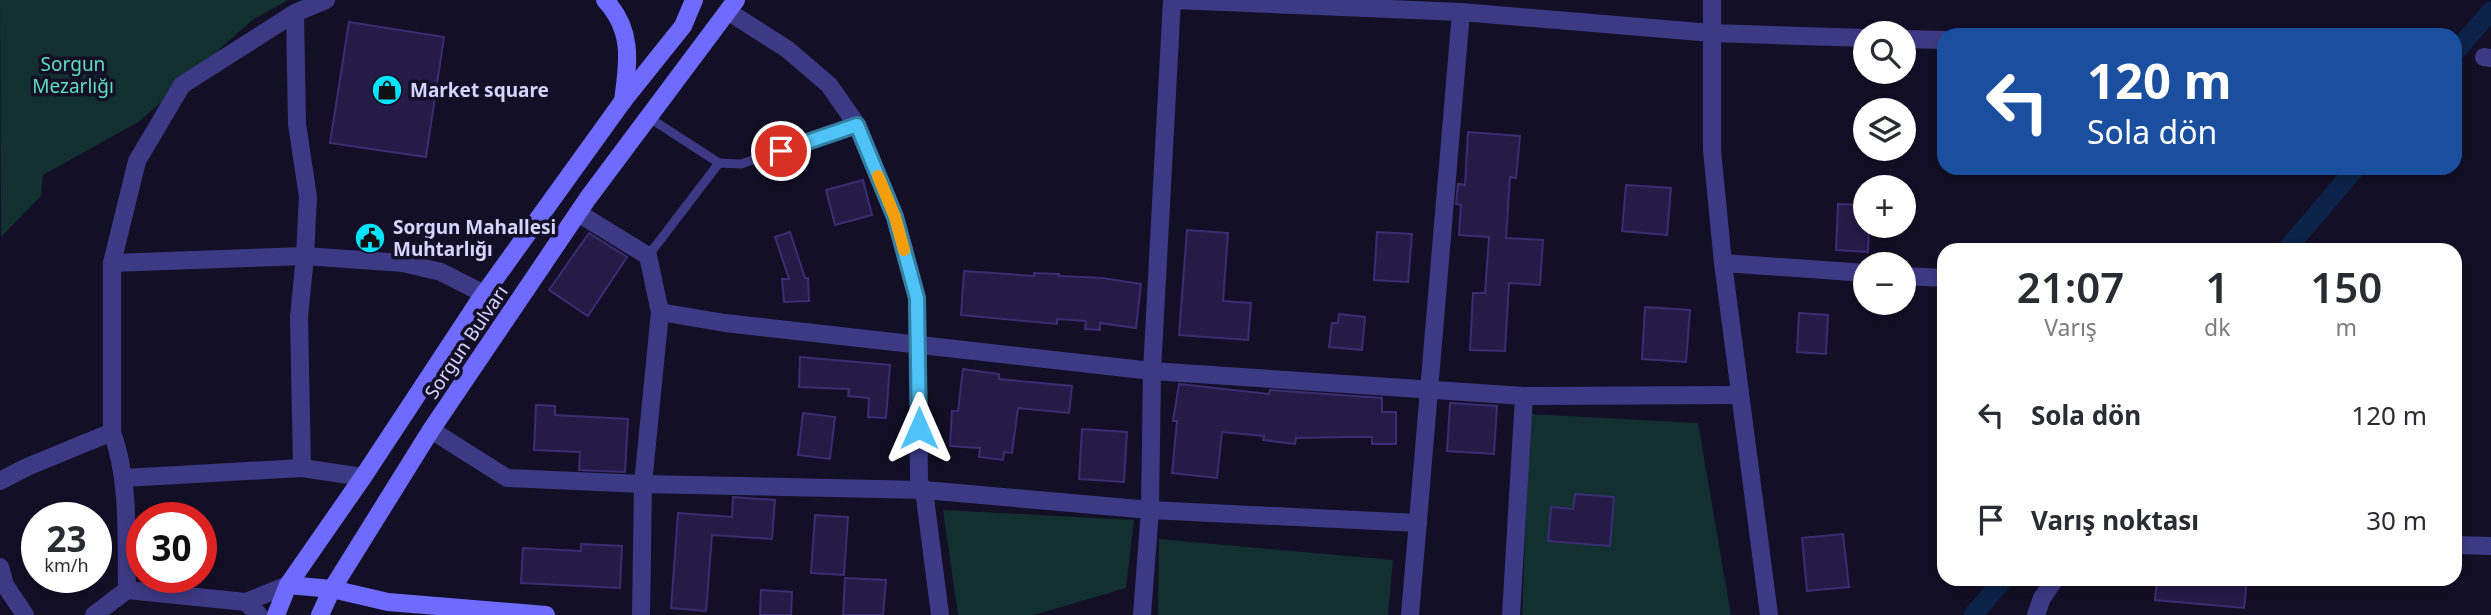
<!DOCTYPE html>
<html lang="tr">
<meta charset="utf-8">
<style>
body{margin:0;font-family:"Noto Sans",sans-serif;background:#f2f2f3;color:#2b2b33;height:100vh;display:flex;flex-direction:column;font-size:26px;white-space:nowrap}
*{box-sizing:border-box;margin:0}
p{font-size:23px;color:#7c7c81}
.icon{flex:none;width:38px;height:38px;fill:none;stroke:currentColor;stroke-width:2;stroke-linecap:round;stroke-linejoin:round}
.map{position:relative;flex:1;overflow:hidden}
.panel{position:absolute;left:1937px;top:243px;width:525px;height:343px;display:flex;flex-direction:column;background:#fff;border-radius:21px;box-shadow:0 4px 10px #0003}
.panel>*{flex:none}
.hud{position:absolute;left:1937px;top:28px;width:525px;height:147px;border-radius:21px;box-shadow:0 4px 10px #0003;background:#1a4fa0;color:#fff;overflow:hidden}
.buttons{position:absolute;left:1853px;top:21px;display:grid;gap:14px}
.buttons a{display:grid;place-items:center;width:63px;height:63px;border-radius:50%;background:#fff;box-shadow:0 4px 10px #0003;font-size:35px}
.speed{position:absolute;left:21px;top:502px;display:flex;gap:14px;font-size:35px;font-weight:700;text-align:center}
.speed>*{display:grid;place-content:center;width:91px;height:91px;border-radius:50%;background:#fff;box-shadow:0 4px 10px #0003;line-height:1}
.speed small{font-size:18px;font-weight:400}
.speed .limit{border:10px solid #d22;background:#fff;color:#111}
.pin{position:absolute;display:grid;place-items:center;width:60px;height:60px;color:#fff;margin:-30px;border:4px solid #fff;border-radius:50%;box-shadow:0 2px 7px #0007}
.me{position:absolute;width:77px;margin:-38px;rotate:0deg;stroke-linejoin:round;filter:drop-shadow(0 0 5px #0008)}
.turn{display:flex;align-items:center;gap:24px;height:147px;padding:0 35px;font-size:32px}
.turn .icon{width:91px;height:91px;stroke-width:2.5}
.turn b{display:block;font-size:49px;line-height:60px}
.eta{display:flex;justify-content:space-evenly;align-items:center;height:119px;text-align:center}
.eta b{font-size:42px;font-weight:600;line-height:49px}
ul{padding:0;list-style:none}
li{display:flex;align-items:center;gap:21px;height:105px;padding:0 35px}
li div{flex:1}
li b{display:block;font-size:26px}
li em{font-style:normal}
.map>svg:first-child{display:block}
</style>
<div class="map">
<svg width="2491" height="615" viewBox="0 0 2491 615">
<rect width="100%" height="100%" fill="#130f26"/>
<g fill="#12302f">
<polygon points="0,0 288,0 251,21 140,121 43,175 41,196 1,237"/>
<polygon points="1530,414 1698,423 1731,615 1522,615"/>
<polygon points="943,510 1134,520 1126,588 1034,615 958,615"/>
<polygon points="1159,539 1393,560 1388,615 1158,615"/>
</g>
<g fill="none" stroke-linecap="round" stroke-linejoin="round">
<g stroke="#0c2248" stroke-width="19">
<polyline points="2455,52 2491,11"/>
<polyline points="2286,250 2356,168"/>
<polyline points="1973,615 2004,579"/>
</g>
</g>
<g fill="#241b47" stroke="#3b2d73" stroke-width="2">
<polygon points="349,22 444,37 426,157 330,143"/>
<polygon points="1468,132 1520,136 1516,178 1510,177 1506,238 1543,240 1540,285 1509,283 1505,351 1470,350 1473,293 1485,293 1489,237 1459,235 1461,205 1456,204 1458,184 1465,185"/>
<polygon points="863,180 872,215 835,225 826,190"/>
<polygon points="1626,185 1671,188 1667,235 1622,231"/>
<polygon points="1838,204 1866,205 1866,226 1869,226 1868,252 1836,250"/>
<polygon points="1187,230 1228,233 1223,301 1251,303 1248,340 1179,335"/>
<polygon points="790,232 805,278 808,278 809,301 784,302 782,279 789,279 775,237"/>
<polygon points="1377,232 1412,234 1408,282 1374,280"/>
<polygon points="589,233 627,257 588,316 549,290"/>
<polygon points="964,271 1034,276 1034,273 1059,274 1059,276 1103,278 1141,284 1136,328 1100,323 1100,330 1085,329 1086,321 1057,319 1057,324 961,315"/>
<polygon points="1645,307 1690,310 1686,362 1642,359"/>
<polygon points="1799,313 1828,315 1826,354 1797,352"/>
<polygon points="1339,314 1365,317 1362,350 1329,347 1332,323 1338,323"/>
<polygon points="800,357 890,365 886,418 868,417 869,398 848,396 849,389 799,387"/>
<polygon points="963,369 999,374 999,379 1072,386 1069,413 1018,408 1012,453 1004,452 1003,460 979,457 980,448 950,446 952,411 958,411"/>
<polygon points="1179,384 1269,394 1270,390 1382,398 1382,412 1396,412 1396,444 1372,444 1372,437 1348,437 1296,438 1295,444 1263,440 1264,436 1222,432 1217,478 1172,473 1177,421 1173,421"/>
<polygon points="1450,403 1497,406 1494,454 1447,451"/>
<polygon points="536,405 555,406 555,415 628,419 625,472 579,470 580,452 534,450"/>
<polygon points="803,413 835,417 830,459 798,455"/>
<polygon points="1082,429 1127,432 1124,482 1079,479"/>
<polygon points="1575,494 1614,497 1610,546 1548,541 1551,507 1573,509"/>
<polygon points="733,497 775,500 772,539 712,535 706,611 671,608 678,513 732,517"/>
<polygon points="815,515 848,517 844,575 811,573"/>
<polygon points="1843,534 1849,587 1807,591 1802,538"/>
<polygon points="581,544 622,546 620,588 521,583 523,548 581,551"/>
<polygon points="845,578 886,580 883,615 843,615"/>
<polygon points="2157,579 2247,579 2244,608 2155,600"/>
<polygon points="761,590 792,592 791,615 760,615"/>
</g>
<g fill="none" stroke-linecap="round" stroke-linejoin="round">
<g stroke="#3d3a85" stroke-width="9">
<polyline points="648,117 719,163"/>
<polyline points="648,256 719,163 741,164 857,125"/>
</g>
<g stroke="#3d3a85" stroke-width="18">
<polyline points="1175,0 1461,12 1712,33 1866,38"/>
<polyline points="1712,0 1712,150 1723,263 1769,615"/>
<polyline points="729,12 787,49 829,85 857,125 895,217 917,298 919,483 924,490 940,615"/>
<polyline points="295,13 297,124 308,197 305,256 299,317 302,468"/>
<polyline points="1904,39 1944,40"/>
<polyline points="2484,57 2491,58"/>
<polyline points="578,213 648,256 660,312 643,484 641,615"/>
<polyline points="112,263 305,256 403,263 441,272 484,294"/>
<polyline points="1723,263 1866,273"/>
<polyline points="1904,276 1944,278"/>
<polyline points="660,312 725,323 1152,371 1524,396 1740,395"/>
<polyline points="431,430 507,478 643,484 924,490 1150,510 1418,523"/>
<polyline points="124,478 302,468 363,477"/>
<polyline points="0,481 27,467 112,432"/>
<polyline points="2455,545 2491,546"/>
<polyline points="0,567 5,585 25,615"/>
<path d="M127,590C126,537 130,482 112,432V263L137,161L182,85L295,13L326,0"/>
<polyline points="246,602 259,615"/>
<polyline points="94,615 127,590 246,602 288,585"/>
<polyline points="1142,615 1150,510 1152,371 1172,0"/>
<polyline points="1410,615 1461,12"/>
<polyline points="1511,615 1524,396"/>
<polyline points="2036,615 2042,598 2055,579"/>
</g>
<g stroke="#6f6bff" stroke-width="18">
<path d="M605,0C634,31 628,63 623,101"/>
<polyline points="288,585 332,589 388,602 546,615"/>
<polyline points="276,615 288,585 363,477 479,301 623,101 683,26 694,0"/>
<polyline points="320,615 332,589 431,430 588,198 736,0"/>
</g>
</g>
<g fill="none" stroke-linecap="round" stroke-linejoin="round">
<g stroke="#337fa1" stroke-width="18">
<polyline id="route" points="781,151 857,125 895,217 917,298 919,428"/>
</g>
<use href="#route" stroke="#4fc3f7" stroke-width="12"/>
<polyline stroke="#f59e0b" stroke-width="12" points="878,176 895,217 904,250"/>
</g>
<defs>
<g id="shop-disc" transform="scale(1.575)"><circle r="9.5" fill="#00e5ff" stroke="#130f26"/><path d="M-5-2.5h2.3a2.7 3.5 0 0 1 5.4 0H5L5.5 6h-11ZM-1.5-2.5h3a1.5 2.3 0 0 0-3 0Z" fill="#111"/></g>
<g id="civic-disc" transform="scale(1.575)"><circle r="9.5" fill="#00e5ff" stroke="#130f26"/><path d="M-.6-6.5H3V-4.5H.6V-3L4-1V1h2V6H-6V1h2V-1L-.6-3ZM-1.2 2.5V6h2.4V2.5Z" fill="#111"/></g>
</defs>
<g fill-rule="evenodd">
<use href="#shop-disc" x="387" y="90"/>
<use href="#civic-disc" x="370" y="238"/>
</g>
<g text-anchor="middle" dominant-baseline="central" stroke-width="7" stroke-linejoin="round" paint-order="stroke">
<g font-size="19" fill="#5fe0c0" stroke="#130f26">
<text x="73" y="64">Sorgun<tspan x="73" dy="22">Mezarlığı</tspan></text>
</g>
<g font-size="19" font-weight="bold" fill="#d9d4ff" stroke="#130f26" text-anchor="start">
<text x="410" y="90">Market square</text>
<text x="393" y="227">Sorgun Mahallesi<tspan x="393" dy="22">Muhtarlığı</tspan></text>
</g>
<g font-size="19" fill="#d9d4ff" stroke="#130f26">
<text transform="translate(466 342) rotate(-56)">Sorgun Bulvarı</text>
</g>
</g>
</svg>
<div class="buttons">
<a><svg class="icon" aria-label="search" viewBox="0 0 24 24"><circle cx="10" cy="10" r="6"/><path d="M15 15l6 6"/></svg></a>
<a><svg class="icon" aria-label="layers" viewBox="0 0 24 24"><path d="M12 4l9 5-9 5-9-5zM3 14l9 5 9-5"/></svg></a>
<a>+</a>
<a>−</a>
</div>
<div class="speed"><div>23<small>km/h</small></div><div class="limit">30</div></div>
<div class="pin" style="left:781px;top:151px;background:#d93025"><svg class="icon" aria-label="arrive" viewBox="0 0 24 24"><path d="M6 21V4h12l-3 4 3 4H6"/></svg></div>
<svg class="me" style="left:919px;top:428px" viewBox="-20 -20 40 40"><path d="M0-17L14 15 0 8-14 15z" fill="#4fc3f7" stroke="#fff" stroke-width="4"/></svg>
<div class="hud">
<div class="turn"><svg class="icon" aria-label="left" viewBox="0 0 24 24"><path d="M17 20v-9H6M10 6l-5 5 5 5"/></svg><div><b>120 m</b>Sola dön</div></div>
</div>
<section class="panel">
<div class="eta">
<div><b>21:07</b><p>Varış</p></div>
<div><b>1</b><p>dk</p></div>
<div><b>150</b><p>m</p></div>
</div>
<ul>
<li><svg class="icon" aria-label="left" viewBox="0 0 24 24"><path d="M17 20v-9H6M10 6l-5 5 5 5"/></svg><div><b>Sola dön</b></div><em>120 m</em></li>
<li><svg class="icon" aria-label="arrive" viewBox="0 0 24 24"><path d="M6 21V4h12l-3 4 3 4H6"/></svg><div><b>Varış noktası</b></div><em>30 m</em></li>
</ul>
</section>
</div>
